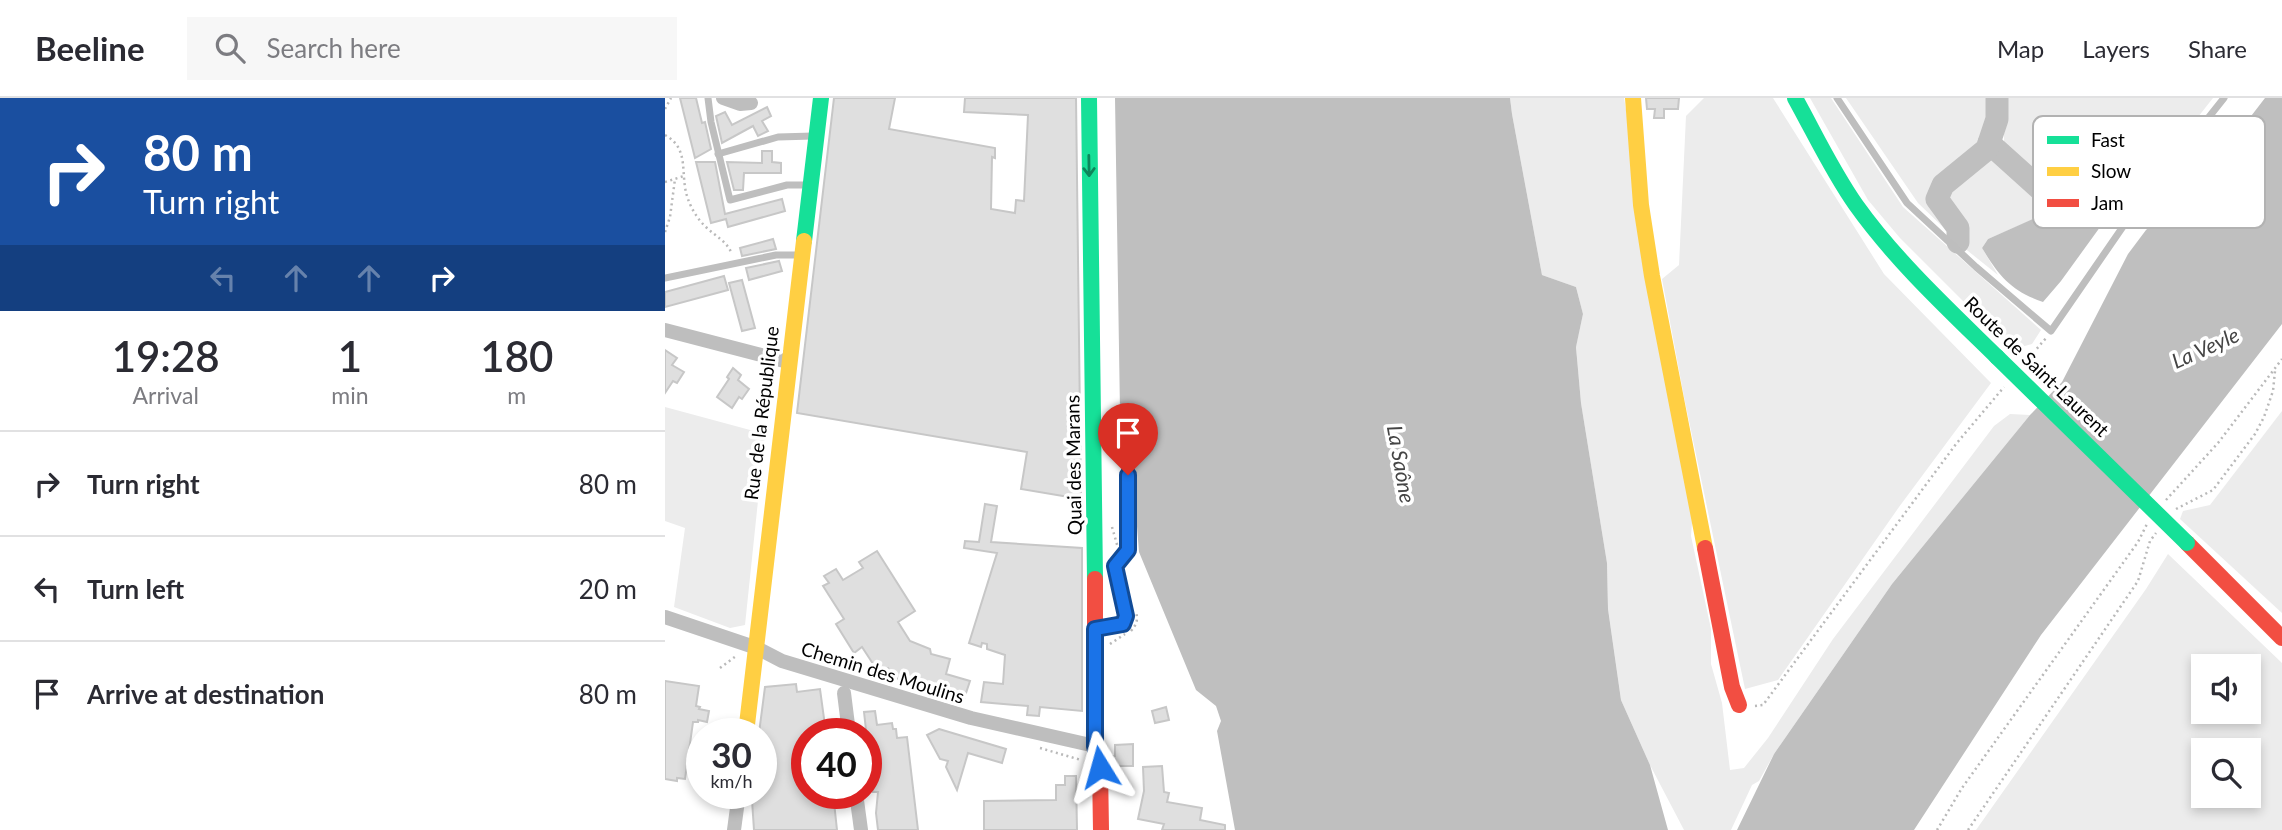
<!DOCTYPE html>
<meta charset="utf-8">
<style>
body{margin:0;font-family:Lato,sans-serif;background:#f7f7f7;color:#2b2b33;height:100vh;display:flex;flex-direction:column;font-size:26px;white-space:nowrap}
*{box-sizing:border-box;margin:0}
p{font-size:23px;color:#7c7c81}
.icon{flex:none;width:38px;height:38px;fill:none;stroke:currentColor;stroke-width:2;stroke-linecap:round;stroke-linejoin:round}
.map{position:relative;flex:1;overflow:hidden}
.panel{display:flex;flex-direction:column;background:#fff;width:665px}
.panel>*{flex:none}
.guide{background:#1a4fa0;color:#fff;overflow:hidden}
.fabs{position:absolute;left:1526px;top:556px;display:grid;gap:14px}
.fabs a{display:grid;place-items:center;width:70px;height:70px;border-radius:0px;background:#fff;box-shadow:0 4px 10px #0003;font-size:35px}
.speed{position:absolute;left:21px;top:620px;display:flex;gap:14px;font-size:35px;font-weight:700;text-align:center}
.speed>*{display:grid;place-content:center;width:91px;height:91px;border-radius:50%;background:#fff;box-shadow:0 4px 10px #0003;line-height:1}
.speed small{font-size:18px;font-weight:400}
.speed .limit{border:10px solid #d22;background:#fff;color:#111}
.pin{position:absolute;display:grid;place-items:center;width:60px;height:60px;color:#fff;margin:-72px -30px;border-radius:50% 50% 50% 0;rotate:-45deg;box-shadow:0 0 7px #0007}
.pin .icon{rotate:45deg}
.me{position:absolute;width:77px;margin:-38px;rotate:352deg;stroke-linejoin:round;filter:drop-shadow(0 0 5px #0008)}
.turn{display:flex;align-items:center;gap:24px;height:147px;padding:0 28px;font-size:32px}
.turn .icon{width:91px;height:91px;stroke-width:2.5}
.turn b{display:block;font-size:49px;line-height:60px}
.lanes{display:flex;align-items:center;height:66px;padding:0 28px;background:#0003;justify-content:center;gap:35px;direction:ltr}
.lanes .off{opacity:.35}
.eta{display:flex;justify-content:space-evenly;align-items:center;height:119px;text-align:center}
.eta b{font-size:42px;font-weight:600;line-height:49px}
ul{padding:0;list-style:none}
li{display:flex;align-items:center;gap:21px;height:105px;padding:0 28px;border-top:2px solid #e1e1e2}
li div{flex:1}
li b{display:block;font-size:26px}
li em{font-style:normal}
header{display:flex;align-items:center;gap:42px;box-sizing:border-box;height:98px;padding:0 35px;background:#fff;border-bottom:2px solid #e1e1e2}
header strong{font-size:33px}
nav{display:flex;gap:38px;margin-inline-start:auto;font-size:24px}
.search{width:490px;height:63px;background:#f7f7f7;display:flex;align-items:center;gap:18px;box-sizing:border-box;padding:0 24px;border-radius:0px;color:#7c7c81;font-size:26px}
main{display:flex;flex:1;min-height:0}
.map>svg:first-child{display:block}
</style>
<header>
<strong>Beeline</strong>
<div class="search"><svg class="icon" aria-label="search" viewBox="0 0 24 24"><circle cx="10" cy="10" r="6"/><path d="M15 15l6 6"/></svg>Search here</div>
<nav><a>Map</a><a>Layers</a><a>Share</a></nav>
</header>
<main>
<section class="panel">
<div class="guide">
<div class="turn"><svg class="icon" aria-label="right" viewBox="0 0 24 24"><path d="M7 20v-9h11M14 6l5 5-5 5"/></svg><div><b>80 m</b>Turn right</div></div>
<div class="lanes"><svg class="icon off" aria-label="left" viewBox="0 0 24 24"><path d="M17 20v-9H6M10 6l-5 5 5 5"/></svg><svg class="icon off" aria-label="ahead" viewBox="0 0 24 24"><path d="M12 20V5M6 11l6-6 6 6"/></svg><svg class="icon off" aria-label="ahead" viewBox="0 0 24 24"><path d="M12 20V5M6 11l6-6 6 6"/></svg><svg class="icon" aria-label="right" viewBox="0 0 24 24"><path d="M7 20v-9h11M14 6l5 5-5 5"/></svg></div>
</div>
<div class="eta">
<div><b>19:28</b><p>Arrival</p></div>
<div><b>1</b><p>min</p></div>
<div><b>180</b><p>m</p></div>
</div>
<ul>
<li><svg class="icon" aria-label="right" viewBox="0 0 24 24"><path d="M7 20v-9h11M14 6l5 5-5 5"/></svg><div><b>Turn right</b></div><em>80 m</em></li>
<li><svg class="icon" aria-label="left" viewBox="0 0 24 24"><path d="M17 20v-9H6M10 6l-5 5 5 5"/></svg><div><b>Turn left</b></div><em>20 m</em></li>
<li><svg class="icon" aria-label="arrive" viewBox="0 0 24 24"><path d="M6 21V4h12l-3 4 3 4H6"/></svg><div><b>Arrive at destination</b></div><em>80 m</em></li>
</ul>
</section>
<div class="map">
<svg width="1617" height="732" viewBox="0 0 1617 732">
<rect width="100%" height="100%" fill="#fff"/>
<g fill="#ececec" fill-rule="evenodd">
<polygon points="845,0 959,0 1028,412 1026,438 1046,531 1046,566 1057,605 1065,672 1079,670 1103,640 1168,541 1329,328 1345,316 1365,317 1227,486 1109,656 1094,683 1087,687 1066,732 1019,732 985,667 956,602 943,511 942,465 916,305 911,248 918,216 911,189 877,177 847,16"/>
<polygon points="1039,0 1108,0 1219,176 1326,285 1234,409 1113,582 1080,591 1019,299 997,181 1014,167 1021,18"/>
<polygon points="1145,0 1166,0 1238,109 1376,232 1367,246 1356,249 1313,218 1235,140 1203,102"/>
<polygon points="1181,0 1322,0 1323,19 1315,44 1326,60 1387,113 1323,141 1317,150 1333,177 1303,153 1253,105"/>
<polygon points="1339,0 1548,0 1446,129 1438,125 1440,110 1407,99 1400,105 1339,45"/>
<polygon points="0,309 100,336 80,527 65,530 9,509 20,430 0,423"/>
<polygon points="1617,313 1617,515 1515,421 1518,413 1545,407"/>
<path d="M1503,456L1617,565V732H1311L1481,491ZM1538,569H1584V614H1538ZM1538,653H1584V698H1538Z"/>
</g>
<g fill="#bfbfbf">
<polygon points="450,0 845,0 847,16 877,177 911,189 918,216 911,249 916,305 942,465 943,511 956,602 985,667 1003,732 570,732 552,633 556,623 551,608 531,592 474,454 468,377 456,376"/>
<polygon points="1600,0 1617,0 1617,226 1376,537 1249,732 1072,732 1109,656 1227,486 1365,317 1397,284 1463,156 1481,132 1553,61"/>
<path d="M1427,95L1440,110L1438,125L1396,183L1378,204C1346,193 1334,178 1317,150L1323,141L1395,109L1407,99Z"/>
</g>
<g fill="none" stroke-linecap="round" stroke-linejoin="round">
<g stroke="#bfbfbf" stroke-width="23">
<polyline points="1324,45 1395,109"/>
<polyline points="1293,144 1293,130 1272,101 1278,87 1322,51 1332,21 1332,0"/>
</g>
</g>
<g fill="#dfdfdf" stroke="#c7c7c7" stroke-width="2">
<polygon points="15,0 31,0 37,25 40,24 46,51 30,60"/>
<polygon points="169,0 230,0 224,31 330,50 330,60 327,59 326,111 350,115 351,102 359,103 363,17 299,14 300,0 411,0 416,401 356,391 362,354 132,315"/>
<polygon points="981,0 1014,0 1013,11 999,11 999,20 989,20 990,11 982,11"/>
<polygon points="102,9 106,18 97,23 103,33 93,38 88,28 57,45 51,18 60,14 67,27"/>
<polygon points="97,53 107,53 107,64 116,65 116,75 79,75 78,92 69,92 62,64 97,65"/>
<polygon points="31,64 50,64 60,116 117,101 120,113 63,129 61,121 46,125"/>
<polygon points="108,141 111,151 77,158 75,150"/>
<polygon points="114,163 117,173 84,182 81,170"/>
<polygon points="59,178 63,192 0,209 0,194"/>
<polygon points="77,182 90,230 77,233 64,185"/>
<polygon points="0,252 12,260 7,267 19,274 12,285 8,283 0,295"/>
<polygon points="68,270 76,277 73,282 84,291 77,301 74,299 67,310 52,299 64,281 62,279"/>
<polygon points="320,406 332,408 326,444 417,450 417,613 375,609 374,618 362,617 363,608 316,604 319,584 338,586 340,557 322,551 322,546 317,545 316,549 304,545 332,455 299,450 300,443 314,444"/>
<polygon points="212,453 250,513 233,524 245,543 265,551 266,556 285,561 281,576 305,583 299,601 229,580 223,570 214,575 197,549 189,555 171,526 179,521 158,488 164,485 159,478 171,471 178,482 198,470 194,464"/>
<polygon points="0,583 34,588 31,608 35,609 34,611 44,613 42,624 33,622 33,624 28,624 20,681 12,680 12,683 0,681"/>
<polygon points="131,586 132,594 155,591 161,635 142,635 142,695 168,695 172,732 89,732 87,702 88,695 96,695 96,635 94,635 100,589"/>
<polygon points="501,609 504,622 490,625 487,613"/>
<polygon points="210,613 212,627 227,625 228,631 231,631 232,640 242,639 253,732 213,732 211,715 213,694 208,694 199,614"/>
<polygon points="274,631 341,651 337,665 303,655 292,692 281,669 283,663 275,661 262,637"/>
<polygon points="468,646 468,668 448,668 447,658 450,658 450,647"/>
<polygon points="497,668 499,694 504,695 502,704 537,710 535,722 560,727 560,732 497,732 499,726 473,721 479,693 478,669"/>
<polygon points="400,678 411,678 412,732 319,732 319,703 391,702 391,687 400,687"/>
</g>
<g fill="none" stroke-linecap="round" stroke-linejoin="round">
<g stroke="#b9b9b9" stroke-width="2.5" stroke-dasharray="2 3.5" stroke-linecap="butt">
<polyline points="0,11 6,0"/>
<path d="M0,37C26,51 14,77 23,101C26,110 33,122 41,129C51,139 61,142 67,156"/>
<polyline points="0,84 19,78"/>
<polyline points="0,134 5,119 10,81"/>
<polyline points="1361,263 1382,239"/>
<polyline points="1501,402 1553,345 1617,261"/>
<polyline points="1511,411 1548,392 1590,336 1599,319 1608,293 1610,273"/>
<polyline points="447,429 453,450"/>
<path d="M466,533C472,526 473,522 471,514"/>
<polyline points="445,546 460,536"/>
<polyline points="55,570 71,558"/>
<polyline points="1090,608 1098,607 1291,346 1339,289"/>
<polyline points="375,650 416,662"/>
<polyline points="1272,732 1297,690 1473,444 1482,426"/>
<polyline points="1303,732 1473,483 1485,443 1491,435"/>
</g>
<g stroke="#bebebe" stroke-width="7">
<polyline points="43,0 46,24 65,102 122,87 143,87"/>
<polyline points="1172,0 1242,105 1311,169 1386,233 1466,117 1559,0"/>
<polyline points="53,56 113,39 148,38"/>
<polyline points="0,180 111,157 136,157"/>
<polyline points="434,530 458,526 461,518 450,468 463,452 463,377"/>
</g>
<g stroke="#bebebe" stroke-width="14">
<polyline points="58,0 75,6 86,5"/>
<polyline points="0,232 123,264"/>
<polyline points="0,519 92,550 117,563 306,620 430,648"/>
<polyline points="179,595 184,635"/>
<polyline points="191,695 196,732"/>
<polyline points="69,732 74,695"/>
</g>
<g stroke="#16e098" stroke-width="16">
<polyline points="424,0 430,481"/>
<path d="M1130,0C1150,36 1167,73 1191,107C1231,163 1283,211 1332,259"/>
<polyline points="139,143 156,0"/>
</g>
<g stroke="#ffcf43" stroke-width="16">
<polyline points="968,0 976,107 987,178 1040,450"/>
<polyline points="81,635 139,143"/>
</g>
<g stroke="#f24e42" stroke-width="16">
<polyline points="1522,445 1617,540"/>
<polyline points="1040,450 1067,589 1074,607"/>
<polyline points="430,481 430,648 435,669 436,732"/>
</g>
<polyline stroke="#16e098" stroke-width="16" points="1332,259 1522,445"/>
</g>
<defs><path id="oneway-shaft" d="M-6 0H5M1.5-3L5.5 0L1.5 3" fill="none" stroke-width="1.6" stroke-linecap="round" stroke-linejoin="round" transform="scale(1.75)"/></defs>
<use stroke="#0d865b" href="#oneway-shaft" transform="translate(424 68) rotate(89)"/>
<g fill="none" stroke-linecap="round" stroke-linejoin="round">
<g stroke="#114b97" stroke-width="18">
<polyline id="route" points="435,669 430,648 430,531 458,526 461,518 450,468 463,452 463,377"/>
</g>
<use href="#route" stroke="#1a73e8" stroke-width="12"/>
</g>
<g text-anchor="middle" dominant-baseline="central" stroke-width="7" stroke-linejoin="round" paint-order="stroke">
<g font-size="19" fill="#000" stroke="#fff">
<text transform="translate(1372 268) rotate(44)">Route de Saint-Laurent</text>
<text transform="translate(96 315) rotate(-83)">Rue de la République</text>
<text transform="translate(408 367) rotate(-91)">Quai des Marans</text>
<text transform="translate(218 574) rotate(17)">Chemin des Moulins</text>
</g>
<g font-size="21" font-style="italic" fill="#444" stroke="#fff">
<text transform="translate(1540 249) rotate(-24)">La Veyle</text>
<text transform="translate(737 366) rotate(80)">La Saône</text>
</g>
</g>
<rect x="1368" y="18" width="232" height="112" rx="10" fill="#fff" stroke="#b2b2b2" stroke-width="2"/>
<rect x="1382" y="38" width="32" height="8" fill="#16e098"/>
<rect x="1382" y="69" width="32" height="9" fill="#ffcf43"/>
<rect x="1382" y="101" width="32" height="8" fill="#f24e42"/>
<g font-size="19" fill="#000">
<text x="1426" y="49">Fast</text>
<text x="1426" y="80">Slow</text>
<text x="1426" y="112">Jam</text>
</g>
</svg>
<div class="fabs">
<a><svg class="icon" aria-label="sound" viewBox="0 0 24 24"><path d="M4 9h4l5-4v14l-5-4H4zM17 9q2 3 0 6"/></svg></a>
<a><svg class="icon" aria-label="search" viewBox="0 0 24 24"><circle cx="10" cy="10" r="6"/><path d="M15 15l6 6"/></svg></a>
</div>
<div class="speed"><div>30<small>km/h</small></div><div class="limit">40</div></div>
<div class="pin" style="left:463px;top:377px;background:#d93025"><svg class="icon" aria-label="arrive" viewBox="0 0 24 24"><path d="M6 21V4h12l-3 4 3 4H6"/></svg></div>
<svg class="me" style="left:435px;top:669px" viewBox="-20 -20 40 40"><path d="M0-17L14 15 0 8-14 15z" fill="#1a73e8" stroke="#fff" stroke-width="4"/></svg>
</div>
</main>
